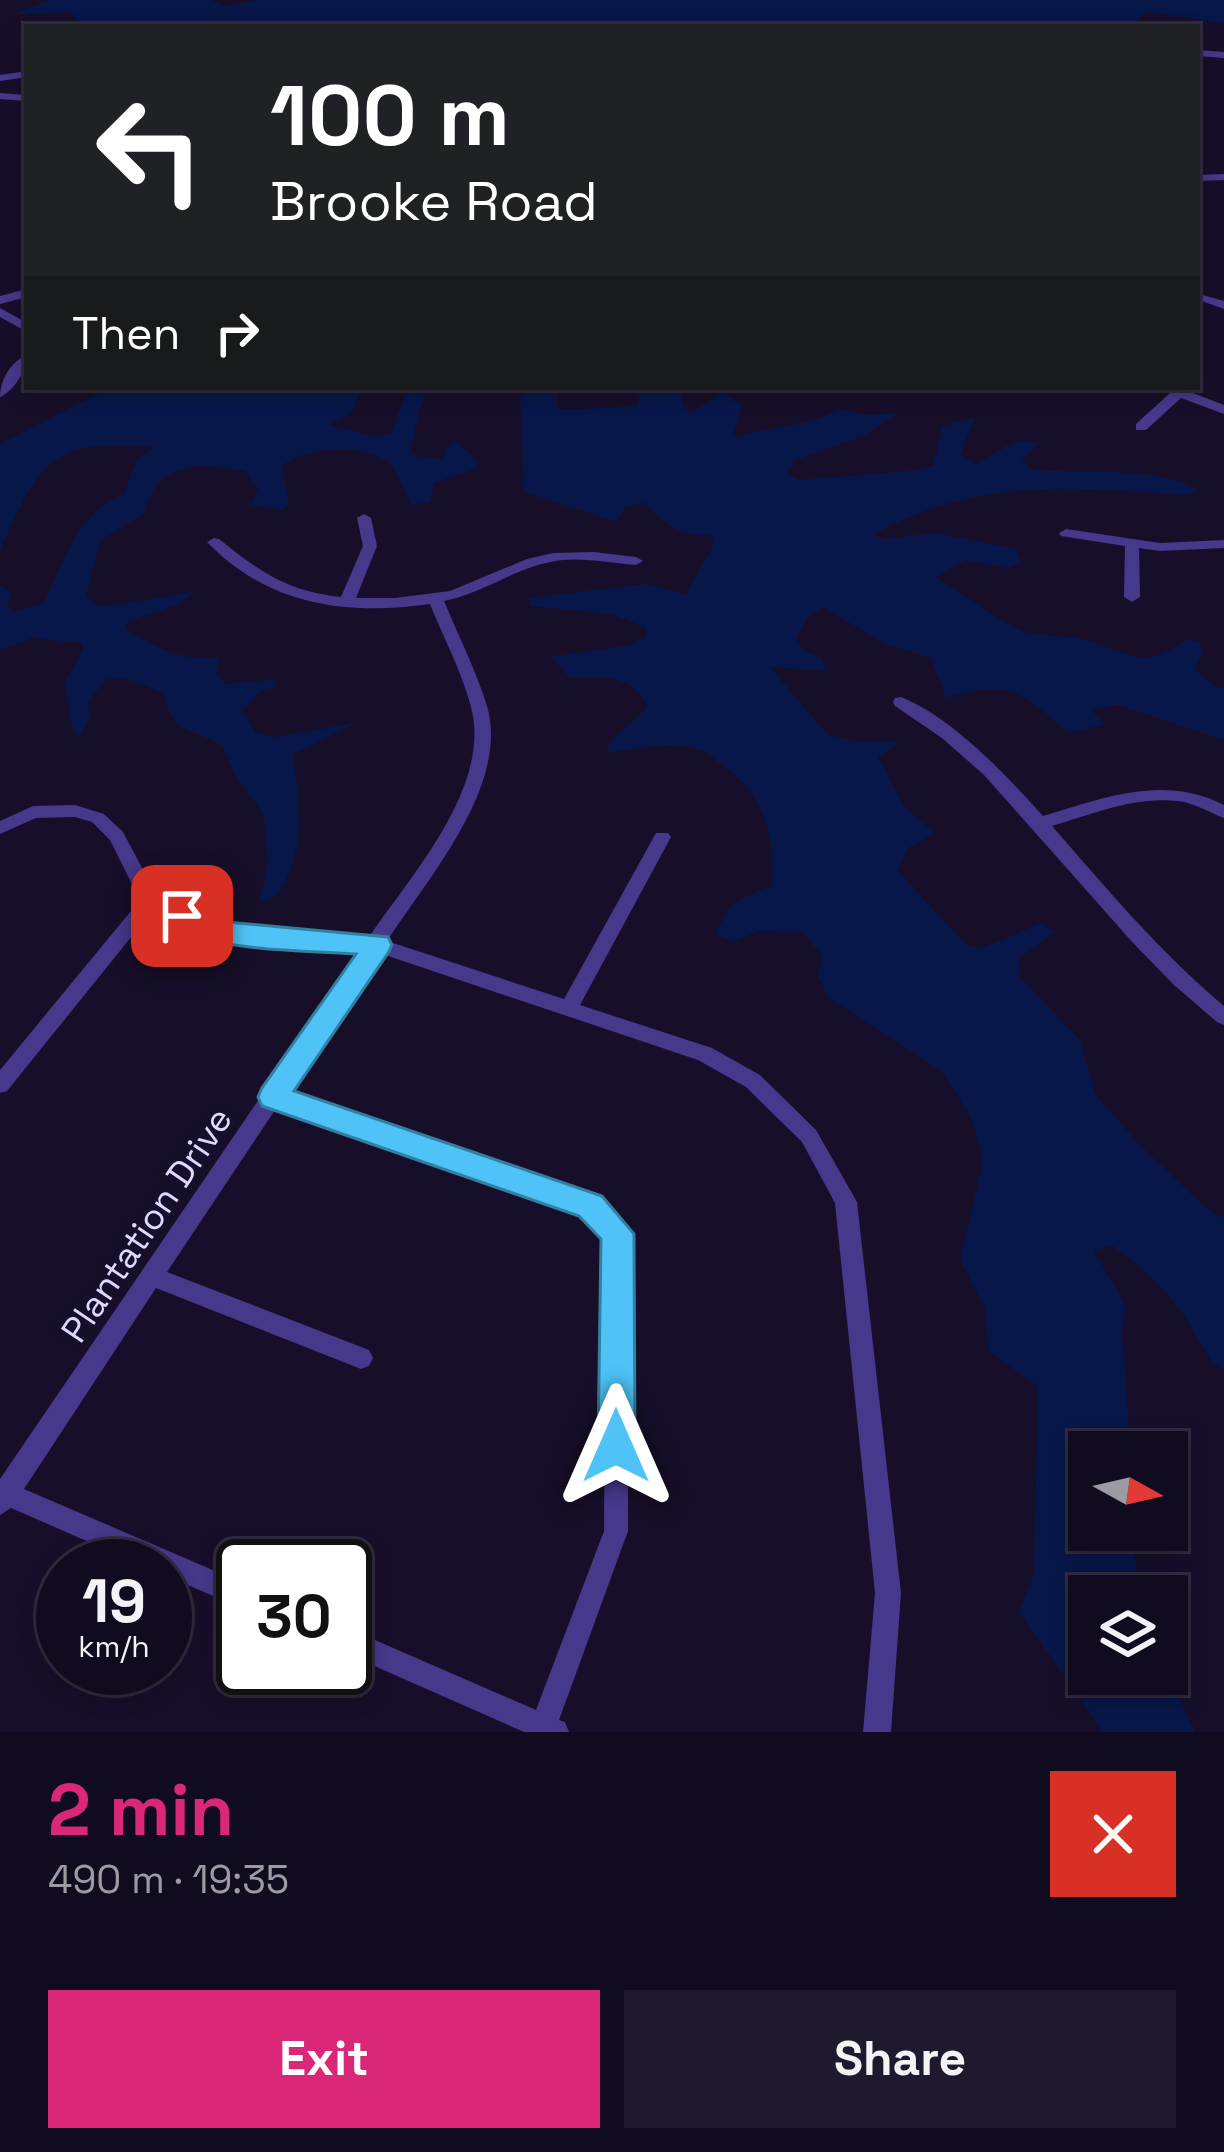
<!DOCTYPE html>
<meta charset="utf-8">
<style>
body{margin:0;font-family:"Space Grotesk",sans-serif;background:#1e192c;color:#f1f3f6;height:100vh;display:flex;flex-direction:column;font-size:45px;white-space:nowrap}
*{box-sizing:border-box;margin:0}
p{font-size:39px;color:#9c9ba4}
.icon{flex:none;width:66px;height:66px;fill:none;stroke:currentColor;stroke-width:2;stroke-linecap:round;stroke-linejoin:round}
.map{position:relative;height:1732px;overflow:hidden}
.drawer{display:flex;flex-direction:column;background:#110b1f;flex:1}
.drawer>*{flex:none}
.guide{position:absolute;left:24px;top:24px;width:1176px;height:366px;border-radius:0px;box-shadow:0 6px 18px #0003,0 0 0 3px #302b3d;background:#202124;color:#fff;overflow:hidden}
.needle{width:78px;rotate:98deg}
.buttons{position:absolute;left:1068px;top:1431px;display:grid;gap:24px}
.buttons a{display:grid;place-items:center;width:120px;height:120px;border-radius:0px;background:#110b1f;box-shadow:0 6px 18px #0003,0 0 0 3px #302b3d;font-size:60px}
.speed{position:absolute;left:36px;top:1539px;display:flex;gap:24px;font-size:60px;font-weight:700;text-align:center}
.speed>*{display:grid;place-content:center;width:156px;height:156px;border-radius:50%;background:#110b1f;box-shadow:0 6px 18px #0003,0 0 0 3px #302b3d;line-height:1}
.speed small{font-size:30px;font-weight:400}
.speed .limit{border:6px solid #111;border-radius:18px;background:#fff;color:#111}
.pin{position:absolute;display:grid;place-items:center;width:102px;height:102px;color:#fff;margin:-51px;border-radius:24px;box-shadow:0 6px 18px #0006}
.me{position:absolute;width:132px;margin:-66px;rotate:0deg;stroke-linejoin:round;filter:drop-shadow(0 0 9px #0008)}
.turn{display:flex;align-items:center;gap:42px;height:252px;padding:0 48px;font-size:54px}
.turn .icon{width:156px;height:156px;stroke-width:2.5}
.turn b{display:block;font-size:84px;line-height:102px}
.then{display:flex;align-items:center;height:114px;padding:0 48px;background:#0003;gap:24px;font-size:45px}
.round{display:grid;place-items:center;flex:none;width:126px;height:126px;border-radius:0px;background:#1e192c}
.summary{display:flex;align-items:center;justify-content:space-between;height:204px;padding:0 48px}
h1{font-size:72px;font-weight:700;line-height:90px;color:#db2777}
.action{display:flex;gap:24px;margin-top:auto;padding:24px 48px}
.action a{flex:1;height:138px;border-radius:0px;background:#db2777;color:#fff;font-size:48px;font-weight:700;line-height:138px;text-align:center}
.action a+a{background:#1e192c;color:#f1f3f6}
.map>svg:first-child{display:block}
</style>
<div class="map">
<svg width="1224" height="1732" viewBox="0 0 1224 1732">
<rect width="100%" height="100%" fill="#170f29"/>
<g fill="#081749">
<polygon points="51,0 210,0 226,6 259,0 1224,0 1224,23 1150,12 1140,16 1132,27 674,27 655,21 650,27 68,27 78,20 70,13 14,14"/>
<path d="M121,387H362L352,412L330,425L375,436L391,433L408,387H429L419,410L411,451L419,457L443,459L448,445L456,441L478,462L475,469L434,483L430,502L411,505C405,494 398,473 389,463C367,443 299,446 282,467L289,503L283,510L251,505L258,488L245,471C199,463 158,458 144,514L101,540L86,595L99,607L194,592L180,604L128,621L125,628C154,647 184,663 220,657L216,673L225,684L277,679L276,687L263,690L242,711L256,733L274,737L357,723L293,754C299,803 309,864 269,902L260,900L268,861L264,815L234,773L223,746C190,726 174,737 164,694C145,685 128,676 107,679L88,701L89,718L80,736L73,732L65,682L84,649L82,643L32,638L0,650V586L10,592L7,606L15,611L44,603C65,559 77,513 124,494L137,460L155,447C51,438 41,460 0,550V444L97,394Z"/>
<path d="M528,387H558L557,408L568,410L637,406L640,397L628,387H680L682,405L691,413L724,391L742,405L733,434L740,437C774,424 807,429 838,409L868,415L898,413L863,436L796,460L786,474L800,480L920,470L934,465L942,426L975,418L960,455L977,464L1015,441L1041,442L1022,459L1030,469C1076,475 1163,465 1199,491L1185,495C1069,487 980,477 874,534L883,539L934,533L1016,549L1022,562L1008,568L965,560L936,577C953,587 1010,627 1022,631C1046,638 1074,634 1096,643C1140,660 1147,666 1189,639L1200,642L1202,653L1195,670L1217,688H1224V740L1118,705L1091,710L1106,724L1068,733C1022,691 1007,679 946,698L931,658L885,644L823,607L808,616L796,639L806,652L822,658L826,671L770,667L827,734L857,742H899L878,758L905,807L934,833L908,848L898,871L966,945L983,948L1041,923L1054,932L1019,958L1020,977L1080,1040L1096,1095L1139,1144L1208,1210L1224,1218V1370C1204,1359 1197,1332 1183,1314C1163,1287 1139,1264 1111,1245L1094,1251L1125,1304L1122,1333L1131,1452H1089V1530H1132L1139,1596H1089V1674L1167,1672L1195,1732H1103L1019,1611L1034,1574L1038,1386L989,1352L985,1309L960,1259L983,1162L973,1121L943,1072L829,998L818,977L822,955L802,932L759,931L735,941L716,935C727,902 741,898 772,886C775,834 765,796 722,765C715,760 707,751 699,749C671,740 634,749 606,753L610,742L648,707C632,674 603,677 570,678L551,657L631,645L647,636L645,627L611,614L530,606L529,598L646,584L686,594L713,546L712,535C680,537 668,526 645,503L626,506L617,522L524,492L520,396Z"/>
</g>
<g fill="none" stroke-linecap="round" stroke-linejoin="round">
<g fill="#46388a" fill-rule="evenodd">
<polygon points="1197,50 1224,52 1224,58 1197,56"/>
<polygon points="27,71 27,77 0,81 0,75"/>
<polygon points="0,93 27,95 27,101 0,99"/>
<polygon points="1224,174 1224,180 1197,181 1197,175"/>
<polygon points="27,289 27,297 0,304 0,296"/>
<polygon points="1199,294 1224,301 1224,309 1199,300"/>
<polygon points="0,308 27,323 27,332 0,317"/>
<path d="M27,355C27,370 14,391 0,397C0,380 11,361 27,355Z"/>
<polygon points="1158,387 1177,387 1224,405 1224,414 1181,398 1146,430 1136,430 1136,424 1170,393"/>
<path d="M364,514L371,518L377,546L356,598H395L450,591L527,559L553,553L594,552L636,557L643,561L636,565C608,563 578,556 551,562C513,569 482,594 444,601C458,635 476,670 487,706C510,785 428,878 387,941L564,999L656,833H668L671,837L580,1005L712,1048L760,1075L816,1130L857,1202L901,1593L891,1732H863L875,1593L835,1203L802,1142L746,1087L698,1060L379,953L286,1093L598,1199L628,1234V1531L559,1720L565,1722L569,1732H524L345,1653V1627L536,1710L604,1531L606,1237L582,1213L277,1107L167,1272L369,1350L373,1358L369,1366L361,1369L156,1288L24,1489L243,1583V1609L165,1575V1566H144L11,1508L0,1515V1479L360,951L213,939L153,910L7,1091L0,1093V1070L140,900L110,840L92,822L75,817L36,818L0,834V821L33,806L75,805L104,814L123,832L157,896L216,925L369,937C411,875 492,787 471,707C462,672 443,637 430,604C345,616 268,605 207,542L214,538L219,539C260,572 287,591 341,597L363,546L357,518Z"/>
<polygon points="1066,529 1160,543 1224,540 1224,548 1160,551 1139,548 1140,597 1132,602 1124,597 1125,546 1061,536 1059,533"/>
<path d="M901,697C953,718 1006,775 1043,816C1104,798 1163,774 1224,805V818C1208,812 1195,803 1178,801C1135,796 1092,814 1052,826C1107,889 1160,952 1224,1006V1025L1217,1022L1174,985L1134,944L984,775L942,738L895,706L893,702L895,698Z"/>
</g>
</g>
<path fill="#4fc3f7" stroke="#337fa1" stroke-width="3" d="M182,906L217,921L388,937L392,945L388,953L294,1091L602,1196L634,1234L635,1446L629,1458L616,1464L604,1458L598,1446L601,1239L579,1216L262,1106L258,1097L262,1088L356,954C312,950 193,954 168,916Z"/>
<g text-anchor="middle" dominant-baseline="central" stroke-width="12" stroke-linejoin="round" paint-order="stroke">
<g font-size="36" fill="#e1d7ff" stroke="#170f29">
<text transform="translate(147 1225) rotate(-56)">Plantation Drive</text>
</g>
</g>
</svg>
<div class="buttons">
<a><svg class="needle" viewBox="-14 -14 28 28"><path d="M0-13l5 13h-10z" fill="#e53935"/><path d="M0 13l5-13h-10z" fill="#9c9ba4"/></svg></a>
<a><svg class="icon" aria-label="layers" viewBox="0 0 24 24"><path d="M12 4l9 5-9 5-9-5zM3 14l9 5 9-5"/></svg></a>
</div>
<div class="speed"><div>19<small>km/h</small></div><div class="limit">30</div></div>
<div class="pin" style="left:182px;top:916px;background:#d93025"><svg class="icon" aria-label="arrive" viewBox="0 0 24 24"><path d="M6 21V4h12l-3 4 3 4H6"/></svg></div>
<svg class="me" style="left:616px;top:1446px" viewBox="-20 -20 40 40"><path d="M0-17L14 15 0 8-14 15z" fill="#4fc3f7" stroke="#fff" stroke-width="4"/></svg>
<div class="guide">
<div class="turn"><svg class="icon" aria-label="left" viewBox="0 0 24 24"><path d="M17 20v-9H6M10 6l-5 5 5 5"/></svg><div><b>100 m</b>Brooke Road</div></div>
<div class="then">Then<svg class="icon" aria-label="right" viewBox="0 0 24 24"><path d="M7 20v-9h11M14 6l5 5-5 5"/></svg></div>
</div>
</div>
<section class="drawer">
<div class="summary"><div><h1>2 min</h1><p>490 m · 19:35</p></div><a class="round" style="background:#d93025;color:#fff"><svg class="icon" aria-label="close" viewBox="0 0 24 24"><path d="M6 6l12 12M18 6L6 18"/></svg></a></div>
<div class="action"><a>Exit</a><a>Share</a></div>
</section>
